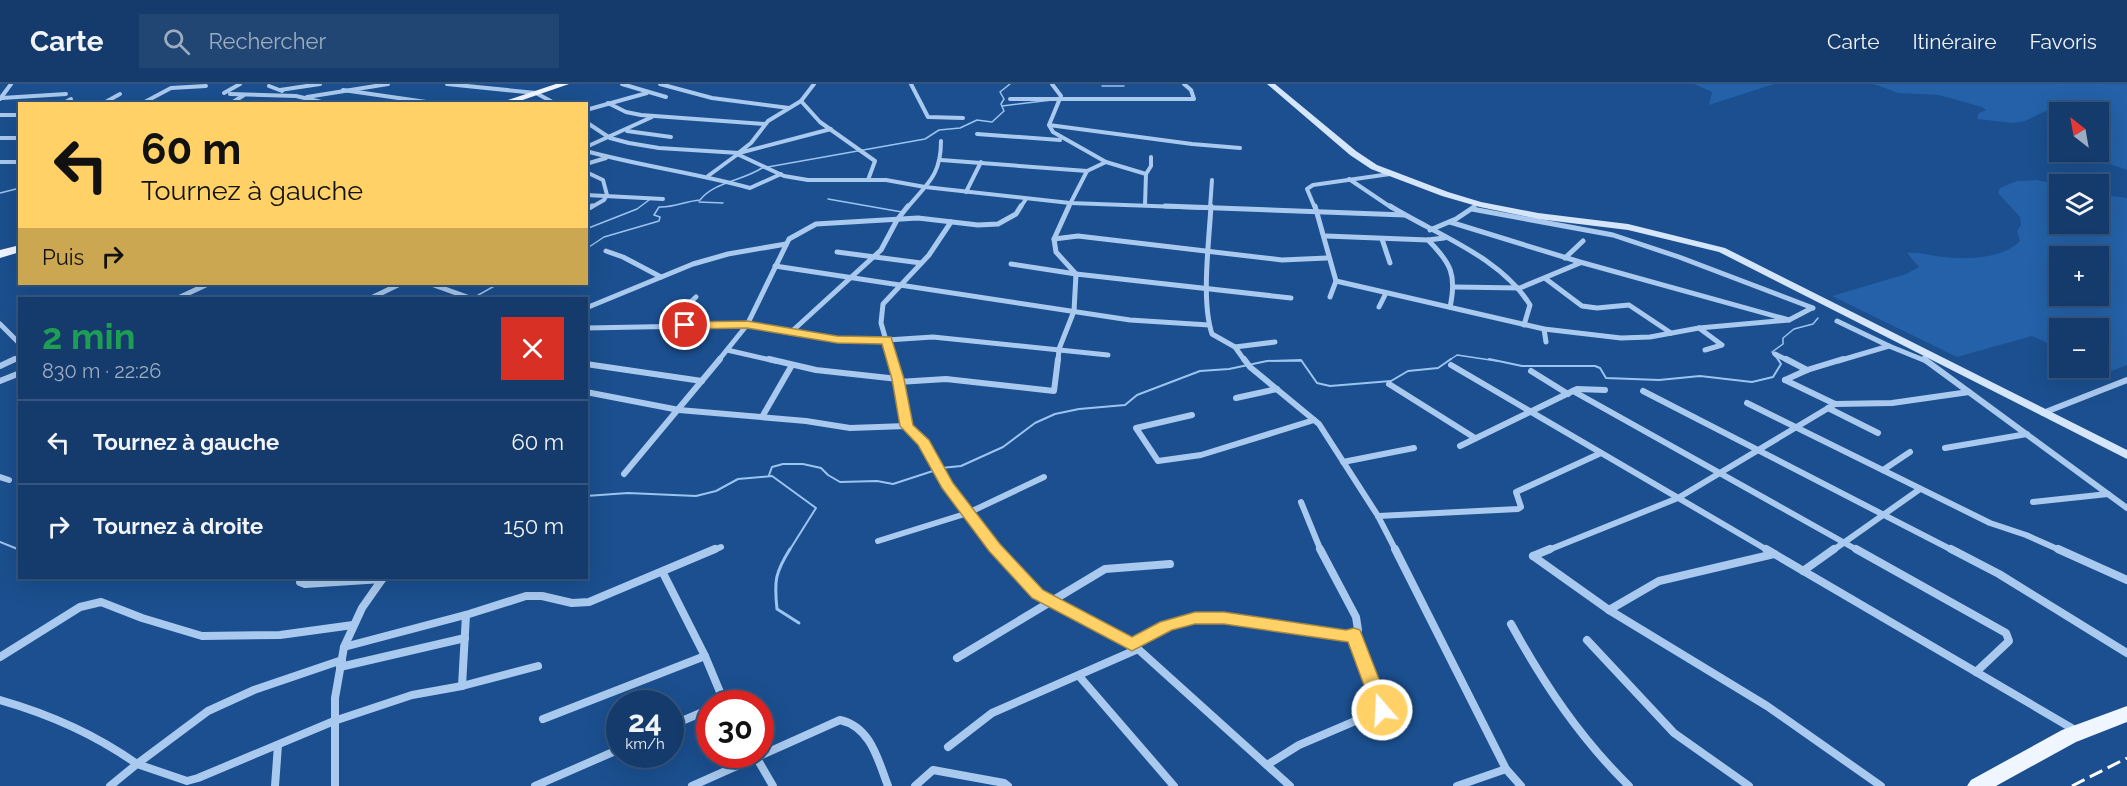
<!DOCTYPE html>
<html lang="fr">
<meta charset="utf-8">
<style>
body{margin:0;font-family:Raleway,sans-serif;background:#214673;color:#f1f3f6;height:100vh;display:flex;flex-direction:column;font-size:22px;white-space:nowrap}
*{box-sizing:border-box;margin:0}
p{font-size:20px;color:#9dadc1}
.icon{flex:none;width:33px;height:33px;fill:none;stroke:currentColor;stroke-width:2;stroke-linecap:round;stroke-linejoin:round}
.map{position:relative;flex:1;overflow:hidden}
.panel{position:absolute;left:18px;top:213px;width:570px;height:282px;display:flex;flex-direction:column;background:#143b6b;border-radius:0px;box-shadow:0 6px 24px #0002,0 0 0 2px #33557e}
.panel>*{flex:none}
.top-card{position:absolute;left:18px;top:18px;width:570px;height:183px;border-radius:0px;box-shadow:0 6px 24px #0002,0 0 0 2px #33557e;background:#ffd166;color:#111;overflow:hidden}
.needle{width:39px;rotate:329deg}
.controls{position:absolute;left:2049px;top:18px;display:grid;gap:12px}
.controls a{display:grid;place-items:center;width:60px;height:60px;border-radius:0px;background:#143b6b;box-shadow:0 6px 24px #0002,0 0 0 2px #33557e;font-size:30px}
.speed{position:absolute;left:606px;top:606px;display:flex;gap:12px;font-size:30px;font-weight:700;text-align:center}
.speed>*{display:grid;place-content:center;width:78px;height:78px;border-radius:50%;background:#143b6b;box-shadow:0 6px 24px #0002,0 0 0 2px #33557e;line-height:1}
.speed small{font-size:15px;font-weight:400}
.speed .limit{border:9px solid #d22;background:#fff;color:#111}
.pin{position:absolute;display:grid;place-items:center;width:51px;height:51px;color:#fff;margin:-26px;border:3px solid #fff;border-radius:50%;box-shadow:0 2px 6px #0007}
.me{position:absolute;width:66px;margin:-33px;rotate:341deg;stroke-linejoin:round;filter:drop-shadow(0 0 4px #0008)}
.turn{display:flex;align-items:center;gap:21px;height:126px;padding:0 24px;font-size:27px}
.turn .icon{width:78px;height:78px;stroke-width:2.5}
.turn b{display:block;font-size:42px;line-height:51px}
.then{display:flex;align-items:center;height:57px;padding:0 24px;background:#0003;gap:12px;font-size:22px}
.round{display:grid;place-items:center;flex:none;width:63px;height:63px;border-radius:0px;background:#214673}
.overview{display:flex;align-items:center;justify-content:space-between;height:102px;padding:0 24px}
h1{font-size:36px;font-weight:700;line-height:45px;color:#1e9e55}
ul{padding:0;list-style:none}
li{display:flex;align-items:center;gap:18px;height:84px;padding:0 24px;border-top:2px solid #33557e}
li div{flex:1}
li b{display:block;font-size:22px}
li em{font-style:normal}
header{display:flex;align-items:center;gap:36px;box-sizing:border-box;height:84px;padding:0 30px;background:#143b6b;border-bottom:2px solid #33557e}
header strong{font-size:28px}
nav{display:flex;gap:33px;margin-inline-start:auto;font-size:21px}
.search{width:420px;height:54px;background:#214673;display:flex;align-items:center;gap:15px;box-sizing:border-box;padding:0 21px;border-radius:0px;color:#9dadc1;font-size:22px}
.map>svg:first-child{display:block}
</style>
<header>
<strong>Carte</strong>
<div class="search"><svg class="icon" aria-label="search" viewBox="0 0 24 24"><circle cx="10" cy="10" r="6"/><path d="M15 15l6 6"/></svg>Rechercher</div>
<nav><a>Carte</a><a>Itinéraire</a><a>Favoris</a></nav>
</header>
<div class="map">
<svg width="2127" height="702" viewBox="0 0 2127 702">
<rect width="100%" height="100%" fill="#1b4f8f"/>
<g fill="#2461a8" fill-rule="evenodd">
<polygon points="1694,0 1774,0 1709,21 1712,8"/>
<polygon points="1874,0 2127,0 2127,86 2074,68 2098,68 2098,28 2050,25 2025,37 2013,39 1977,35 1979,29 1986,26 1982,23 1939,11 1898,9"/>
<path d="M2037,96L2059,101L2060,140H2098L2099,110L2127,114V281L2109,288L2099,282L2098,244H2060L2059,264L2032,252L1957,273L1832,212L1906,190L1919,183L1907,169C1920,168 1932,172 1944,173C1967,176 2005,174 2020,157L2017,147L2021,141L2020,133L1998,109L2000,104L2017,97ZM2060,172H2098V212H2060Z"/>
</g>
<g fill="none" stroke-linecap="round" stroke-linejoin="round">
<g stroke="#9cc4f0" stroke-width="1.5">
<polyline points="1102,2 1124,2"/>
<polyline points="1002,22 1052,16"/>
<polyline points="0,109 20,104"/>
<polyline points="828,115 902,128"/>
<polyline points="699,118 723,119"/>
<polyline points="586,145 637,125 649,116"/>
<path d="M586,165L604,153L659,137L660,133L654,131L659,123C674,124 685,117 700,116C714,98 742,97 762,84L925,55L939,46L960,44L977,36L992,38L1004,27L1001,20L1004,15L1000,8L1010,0"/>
<polyline points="473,214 498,200"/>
<polyline points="1272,277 1302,277"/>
<polyline points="1448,277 1457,271 1497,277"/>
<polyline points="1779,277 1772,268 1783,260 1783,254 1794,245 1813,240 1818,234"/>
</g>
<g stroke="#9cc4f0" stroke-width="2">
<polyline points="1489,275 1522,282 1595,282 1600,284 1606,294 1659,296 1700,292 1752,298 1773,293 1781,280 1778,275"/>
<polyline points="941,384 961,382 1003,363 1035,339 1055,330 1079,325 1125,321 1137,311 1200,287 1229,285 1267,277 1301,276 1317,299 1330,302 1391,297 1408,287 1438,284 1451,275"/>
<polyline points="769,391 772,383 783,380 803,380 821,384 828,391 840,398 877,397 893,400 936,386"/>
<polyline points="586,412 628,409 696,412 716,407 738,395 772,392 816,424 789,467"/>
<polyline points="0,458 20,466"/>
</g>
<path stroke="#9cc4f0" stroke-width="3" d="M790,465C775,489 774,497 777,525L799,539"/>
<g stroke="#a9c9ee" stroke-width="4">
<polyline points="447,0 536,9 556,20"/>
<polyline points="622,0 666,13"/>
<polyline points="660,0 712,14 789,24"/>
<polyline points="814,0 801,17 768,37 751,59 737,70 784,92 808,96 886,96 925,103 1070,119 1207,124"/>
<polyline points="911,0 928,33 963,34"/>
<polyline points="1052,0 1061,12 1049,41 1053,48 1106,78"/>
<polyline points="269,2 282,7"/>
<polyline points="280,6 320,0"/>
<polyline points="343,6 433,19"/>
<polyline points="224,9 240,0"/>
<polyline points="230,10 296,12 330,20"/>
<polyline points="307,13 388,0"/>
<polyline points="2,14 66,10"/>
<polyline points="0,15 11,0"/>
<polyline points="1010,15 1194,15 1191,6 1184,0"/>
<polyline points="801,17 820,38 875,77 868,96"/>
<polyline points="608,19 626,28 641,31 765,40"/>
<polyline points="62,20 71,15"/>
<polyline points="102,20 120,10"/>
<polyline points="141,20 171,4 206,2"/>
<polyline points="230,20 244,11"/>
<polyline points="586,26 647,9"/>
<polyline points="0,31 20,31"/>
<polyline points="586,38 610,54 629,59 659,64 739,69 831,45"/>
<polyline points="1049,41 1192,60 1240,64"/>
<polyline points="627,47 671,53"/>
<polyline points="977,50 1060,56"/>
<polyline points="0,54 20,54"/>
<polyline points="586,63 652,33"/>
<path d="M586,67C640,82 696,89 750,104L781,90"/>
<polyline points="941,76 1087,87 1106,78 1146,90 1145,121"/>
<polyline points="0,78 20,78"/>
<polyline points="586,80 606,74"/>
<polyline points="586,88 603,96 607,111 604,116 590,124"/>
<polyline points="1146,90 1151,82 1151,73"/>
<polyline points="708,92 738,70"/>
<polyline points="1349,95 1392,124"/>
<polyline points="966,108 981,78"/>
<polyline points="586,111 663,115"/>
<path d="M907,124C928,99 941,91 941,57"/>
<polyline points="1020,124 1026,115"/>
<polyline points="1068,124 1087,87"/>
<polyline points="1210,124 1212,96"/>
<polyline points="1315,124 1307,105 1313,101 1390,90"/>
</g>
<g stroke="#a9c9ee" stroke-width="5">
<polyline points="1069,122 1054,155 1056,168 1076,190"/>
<polyline points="1165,122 1405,131"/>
<path d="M1211,122C1209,158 1201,217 1212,250L1235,263L1245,277"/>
<polyline points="1315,122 1336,197 1544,245 1621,254 1650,253 1699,244 1789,236 1580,178 1450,138"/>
<path d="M1390,122C1437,151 1501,173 1530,221L1524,241"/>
<polyline points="1472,125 1613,151 1679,173 1813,224"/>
<polyline points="586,126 592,122"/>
<polyline points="1430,146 1456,135 1474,123"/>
<polyline points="1326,152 1428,156 1444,154"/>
<polyline points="1054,155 1078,152 1282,176 1327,174"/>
<polyline points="1382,155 1390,179"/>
<path d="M1428,156C1451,179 1457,191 1450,223"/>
<polyline points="606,167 623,173 661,193"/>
<polyline points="837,168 921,179"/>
<polyline points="1565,174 1583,157"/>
<polyline points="1011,180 1076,190"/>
<polyline points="775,182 1130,236 1209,241"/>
<polyline points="1546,195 1582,222 1597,224 1629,221 1671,249"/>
<polyline points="431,200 470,214"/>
<polyline points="1455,203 1520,204 1580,179"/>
<polyline points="1330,213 1336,197"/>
<polyline points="178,214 208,200"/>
<polyline points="371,214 400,200"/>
<polyline points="1379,223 1386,209"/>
<polyline points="586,224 693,180 728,170 786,160"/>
<polyline points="1789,236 1812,224"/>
<polyline points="1837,237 1889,262"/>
<polyline points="0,240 20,260"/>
<polyline points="664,242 696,213"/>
<polyline points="586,244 747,241 837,255 887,256 933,253 1108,271"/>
<polyline points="1699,244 1722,261 1705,266"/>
<polyline points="1544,245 1546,258"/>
<polyline points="790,249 881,166 897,136 908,122"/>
<polyline points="1235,263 1275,258"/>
<polyline points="727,266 775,277"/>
<polyline points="1775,270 1789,277"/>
<polyline points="11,277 20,273"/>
<polyline points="718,277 747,241 789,155 816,140 918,134 978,141 998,140 1016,130 1021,122"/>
<polyline points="892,277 881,239 883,220 929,171 951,138"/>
<polyline points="1058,277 1059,265 1074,227 1076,190 1291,214"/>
<polyline points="1838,277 1889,262 1926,277"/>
</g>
<g stroke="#a9c9ee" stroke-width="6">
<polyline points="769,275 816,286 898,295 906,342 924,359 947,400 998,467"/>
<polyline points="892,275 898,295"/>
<polyline points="1244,275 1250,283 1319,340 1378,432 1396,467"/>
<polyline points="1786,275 1807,286"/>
<polyline points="1924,275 2127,424"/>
<polyline points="586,280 702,297"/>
<polyline points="1451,281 1769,467"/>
<polyline points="0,282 15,275"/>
<polyline points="1531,287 1568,310"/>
<polyline points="1785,296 1807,286 1843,275"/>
<polyline points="1785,296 1835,320 1892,319 1969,308"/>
<polyline points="0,297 20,289"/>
<polyline points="898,298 946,295 1054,307 1058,275"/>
<polyline points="1389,300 1475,354"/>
<polyline points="1573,307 1859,467"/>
<polyline points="1643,307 1954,467"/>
<polyline points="586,308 679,326 806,337 850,344 906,342"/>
<polyline points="1236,314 1277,305"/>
<polyline points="1747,319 1990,439 2026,451 2062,467"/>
<polyline points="1828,324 1878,349"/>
<polyline points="2043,329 2127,296"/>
<polyline points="1192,331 1136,344 1158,377 1201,371 1314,336"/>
<polyline points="762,333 792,281"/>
<polyline points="1460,362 1577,305 1605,306"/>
<polyline points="1945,364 2027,350"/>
<polyline points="1343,378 1414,364"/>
<polyline points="1883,386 1910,368"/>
<polyline points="624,390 720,275"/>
<polyline points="0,393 9,396"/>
<polyline points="1301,418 1321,467"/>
<polyline points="2033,418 2108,410"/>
<polyline points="1378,432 1518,425 1521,423 1516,408 1601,369"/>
<polyline points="878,457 968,429 1044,393"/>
<polyline points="712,467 721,463"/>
<polyline points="1546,467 1678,414 1835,320"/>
<polyline points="1832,467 1920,405"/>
</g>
<g stroke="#a9c9ee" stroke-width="8">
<polyline points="996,465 1038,510 1138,565 1290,702"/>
<polyline points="1395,465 1506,685 1521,702"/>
<polyline points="1766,465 2075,646"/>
<polyline points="1856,465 2006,549 2009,557 1976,588"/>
<polyline points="1951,465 1999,490 2127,569"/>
<polyline points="2058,465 2127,496"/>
<polyline points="1533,472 1609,526 1767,622 1881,702"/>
<polyline points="1533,472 1550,465"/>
<polyline points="1803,487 1834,465"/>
<polyline points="663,489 705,572 725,620"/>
<polyline points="301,494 300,498 305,500 382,495"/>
<polyline points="1609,526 1659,497 1774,470"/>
<path d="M1511,540C1544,600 1580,654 1629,702"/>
<polyline points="1587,556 1674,649 1749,702"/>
<polyline points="1132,561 1166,542 1195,534 1224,534 1346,553 1354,551 1358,546 1356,533 1320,465"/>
<polyline points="344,563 362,524 383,494"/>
<polyline points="0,573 80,523 101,518 142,534 202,552 280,551 353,541"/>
<polyline points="957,574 1105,485 1170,480"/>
<polyline points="340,583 465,554"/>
<polyline points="1079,592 1174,702"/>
<polyline points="462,602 466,531"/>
<path d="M0,616C49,630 95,650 137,680L208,627L254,606L342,576"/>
<polyline points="543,635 705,572"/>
<polyline points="670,642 710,625"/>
<polyline points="948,663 992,629 1138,565"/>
<polyline points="755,671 773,702"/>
<polyline points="1267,681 1299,661 1381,626 1354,551"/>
<polyline points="110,702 137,680 187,697 198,694 334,637 412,611 462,602 538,582"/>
<polyline points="275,702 278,661"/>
<polyline points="335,702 335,614 344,563 469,530 526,512 542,512 572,519 589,518 715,465"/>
<polyline points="535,702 620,665"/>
<path d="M692,702L840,636C871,643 878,676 888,702"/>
<polyline points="915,702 933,686 1004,699 1008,702"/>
<polyline points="1457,702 1506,685"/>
</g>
<polygon fill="#d6e6fa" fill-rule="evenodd" points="1267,0 1275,0 1356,67 1377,81 1448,108 1481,118 1538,129 1628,140 1725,164 2127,366 2127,375 1719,168 1628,146 1538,135 1480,123 1442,112 1371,85 1350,71"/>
<g fill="#f0f6ff" fill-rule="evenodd">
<polygon points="556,0 569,0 511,20 496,20"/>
<polygon points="20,161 20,168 0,174 0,166"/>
<polygon points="2127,622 2127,638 2076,658 1996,702 1967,702 1971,696 2062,646"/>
</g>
<polyline stroke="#fff" stroke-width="3" stroke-dasharray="14 6" stroke-linecap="butt" points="2072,702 2127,674"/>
</g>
<polygon fill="#ffd166" stroke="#a68842" stroke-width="1.5" points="747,237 837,252 891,253 904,295 913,341 929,356 953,399 1000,460 1043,506 1132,553 1160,538 1195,528 1224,528 1346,546 1354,544 1360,546 1391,626 1388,631 1382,633 1375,631 1348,558 1224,540 1195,540 1172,546 1132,567 1032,514 989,467 942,404 918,361 900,342 892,295 882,260 837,259 747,244 685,245 679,241 685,238"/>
</svg>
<div class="controls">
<a><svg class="needle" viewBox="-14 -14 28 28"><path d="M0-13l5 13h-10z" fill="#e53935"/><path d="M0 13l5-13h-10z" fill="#9dadc1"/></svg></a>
<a><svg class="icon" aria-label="layers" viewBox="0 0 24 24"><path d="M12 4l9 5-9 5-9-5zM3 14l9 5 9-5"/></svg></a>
<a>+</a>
<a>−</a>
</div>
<div class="speed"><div>24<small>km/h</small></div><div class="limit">30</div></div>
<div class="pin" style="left:685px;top:241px;background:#d93025"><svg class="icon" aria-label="arrive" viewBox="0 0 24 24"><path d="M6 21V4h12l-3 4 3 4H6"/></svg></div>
<svg class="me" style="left:1382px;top:626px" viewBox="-20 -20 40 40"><circle r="17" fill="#ffd166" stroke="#fff" stroke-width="3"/><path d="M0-11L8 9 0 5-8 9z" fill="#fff"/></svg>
<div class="top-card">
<div class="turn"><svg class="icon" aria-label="left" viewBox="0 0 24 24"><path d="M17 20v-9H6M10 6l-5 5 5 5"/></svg><div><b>60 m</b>Tournez à gauche</div></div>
<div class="then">Puis<svg class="icon" aria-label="right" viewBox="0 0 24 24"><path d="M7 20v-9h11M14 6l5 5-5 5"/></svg></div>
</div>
<section class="panel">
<div class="overview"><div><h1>2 min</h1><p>830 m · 22:26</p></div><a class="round" style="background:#d93025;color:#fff"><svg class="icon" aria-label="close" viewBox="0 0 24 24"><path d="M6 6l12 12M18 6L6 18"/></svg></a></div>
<ul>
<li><svg class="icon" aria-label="left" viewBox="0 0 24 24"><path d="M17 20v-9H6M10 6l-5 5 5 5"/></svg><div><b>Tournez à gauche</b></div><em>60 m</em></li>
<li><svg class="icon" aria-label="right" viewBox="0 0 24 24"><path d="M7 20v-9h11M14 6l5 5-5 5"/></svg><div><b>Tournez à droite</b></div><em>150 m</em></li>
</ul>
</section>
</div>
